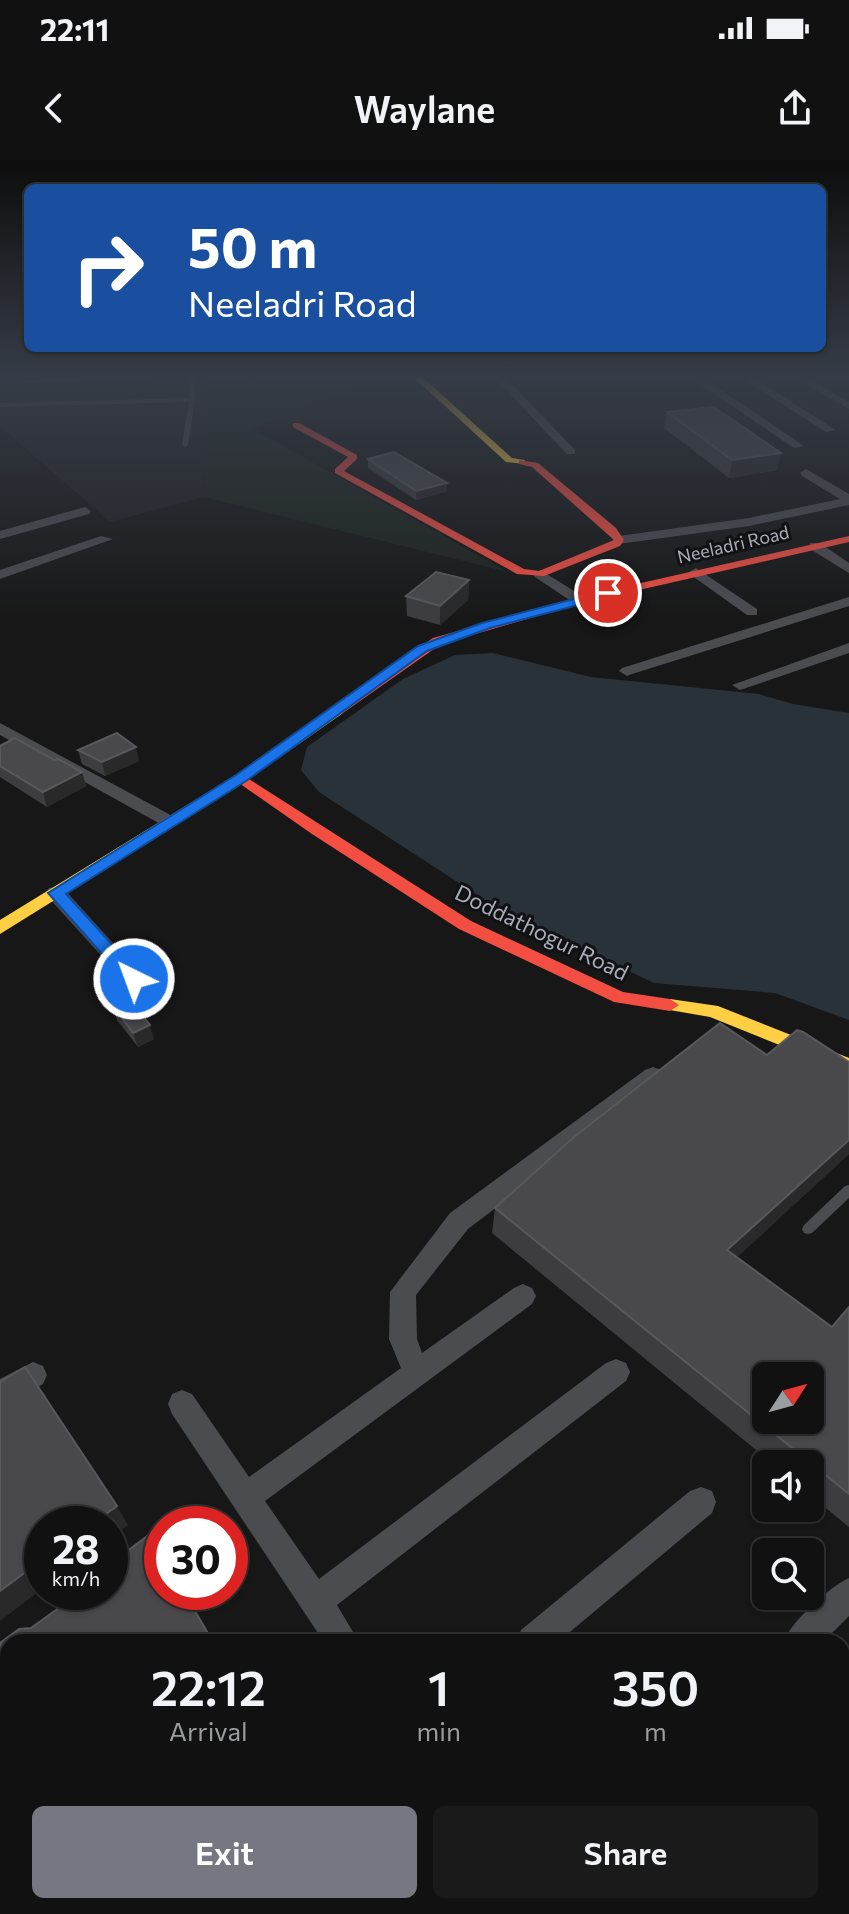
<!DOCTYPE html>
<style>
body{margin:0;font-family:Commissioner,sans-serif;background:#1a1a1a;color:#f1f3f6;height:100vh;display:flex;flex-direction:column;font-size:30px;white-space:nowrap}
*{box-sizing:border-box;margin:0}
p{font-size:26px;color:#9c9d9f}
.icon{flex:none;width:44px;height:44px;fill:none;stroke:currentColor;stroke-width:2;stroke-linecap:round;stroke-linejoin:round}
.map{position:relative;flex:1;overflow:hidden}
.details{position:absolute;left:0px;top:1474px;width:850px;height:280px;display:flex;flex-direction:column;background:#111;border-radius:24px 24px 0 0;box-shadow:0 2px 6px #0004,0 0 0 2px #303131}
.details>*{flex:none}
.top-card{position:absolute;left:24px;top:24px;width:802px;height:168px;border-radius:12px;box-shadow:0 2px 6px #0004,0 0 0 2px #303131;background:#1a4fa0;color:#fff;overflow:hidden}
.needle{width:52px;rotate:54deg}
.controls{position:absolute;left:752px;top:1202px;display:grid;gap:16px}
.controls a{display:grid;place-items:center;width:72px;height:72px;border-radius:12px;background:#111;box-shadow:0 2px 6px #0004,0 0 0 2px #303131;font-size:40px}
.speed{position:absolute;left:24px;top:1346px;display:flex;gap:16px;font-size:40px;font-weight:700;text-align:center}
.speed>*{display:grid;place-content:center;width:104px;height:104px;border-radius:50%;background:#111;box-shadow:0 2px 6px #0004,0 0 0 2px #303131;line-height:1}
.speed small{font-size:20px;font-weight:400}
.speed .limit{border:12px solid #d22;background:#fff;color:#111}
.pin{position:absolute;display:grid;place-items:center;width:68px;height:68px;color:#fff;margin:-34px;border:4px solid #fff;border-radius:50%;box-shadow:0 2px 8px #0007}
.me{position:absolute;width:88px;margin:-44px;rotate:318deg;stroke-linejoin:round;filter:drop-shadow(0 0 6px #0008)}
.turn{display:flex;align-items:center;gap:28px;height:168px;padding:0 32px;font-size:36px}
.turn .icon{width:104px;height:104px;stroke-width:2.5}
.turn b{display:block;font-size:56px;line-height:68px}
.eta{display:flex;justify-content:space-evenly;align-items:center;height:136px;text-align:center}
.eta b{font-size:48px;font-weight:600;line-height:56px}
.cta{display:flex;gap:16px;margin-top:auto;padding:16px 32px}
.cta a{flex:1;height:92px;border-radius:12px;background:#757880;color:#fff;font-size:32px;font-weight:600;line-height:92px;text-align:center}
.cta a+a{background:#1a1a1a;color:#f1f3f6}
.status{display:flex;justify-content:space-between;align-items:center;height:56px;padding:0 40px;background:#111;direction:ltr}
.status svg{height:22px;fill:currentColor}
header{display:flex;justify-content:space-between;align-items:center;height:104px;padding:0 32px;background:#111;font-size:36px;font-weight:600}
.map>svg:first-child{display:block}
</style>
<div class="status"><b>22:11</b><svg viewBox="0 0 49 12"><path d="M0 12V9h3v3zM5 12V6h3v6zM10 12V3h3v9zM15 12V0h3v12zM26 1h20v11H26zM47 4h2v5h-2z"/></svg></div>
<header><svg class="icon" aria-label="back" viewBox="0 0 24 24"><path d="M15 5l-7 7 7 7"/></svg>Waylane<svg class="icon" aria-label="share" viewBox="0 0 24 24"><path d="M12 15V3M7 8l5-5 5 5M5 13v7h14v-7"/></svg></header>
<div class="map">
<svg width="849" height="1754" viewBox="0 0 849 1754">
<rect width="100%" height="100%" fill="#171717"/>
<polygon fill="#212123" points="39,214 208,214 204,337 110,362 0,266 0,217"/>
<polygon fill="#1d241e" points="208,214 389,214 253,269 508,412 204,337"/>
<polygon fill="#2a3239" points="493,493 591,517 759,534 793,544 849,553 849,860 775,833 654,823 502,751 319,632 301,610 307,587 403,519 455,495"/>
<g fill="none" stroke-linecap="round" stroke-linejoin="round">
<g fill="#4b4c50" fill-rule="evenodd">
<polygon points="195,214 195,240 188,285 185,287 182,285 189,242 0,247 0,243 189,238 189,217 0,224 0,220"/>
<polygon points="849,1025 849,1038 812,1073 808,1074 804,1073 802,1069 804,1065 845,1026"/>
</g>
<g fill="#4b4c50" fill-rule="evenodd">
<polygon points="491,214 502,214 575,290 575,294 567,294"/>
<polygon points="685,214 697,214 804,286 794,288"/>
<polygon points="736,214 748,214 836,270 826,272"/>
<polygon points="789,214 801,214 849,242 849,249"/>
<polygon points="840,214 849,214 849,219"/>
<polygon points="806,309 849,334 849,345 749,366 619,384 612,380 619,376 749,358 840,339 802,316 800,313"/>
<polygon points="85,347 91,351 89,354 0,379 0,371"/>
<polygon points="101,376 113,379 0,419 0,410"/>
<polygon points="810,383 820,383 849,403 849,413 810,389"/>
<polygon points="696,408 757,449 757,455 747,455 691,415 689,412"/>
<polygon points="540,410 584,437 584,443 574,443 535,417 533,414"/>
<polygon points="849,437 849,446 632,514 627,516 619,511 622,508"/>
<polygon points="849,483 849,493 746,528 740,530 732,525"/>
<polygon points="0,563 176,658 179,662 170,668 164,666 0,575"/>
<polygon points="56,727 63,728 141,814 144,819 141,824 127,824 49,738 46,733 49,728"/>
<polygon points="653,907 661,910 664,916 661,922 468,1069 416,1135 417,1179 422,1193 514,1128 523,1124 532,1128 536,1136 532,1144 265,1341 319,1419 606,1203 616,1199 626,1203 630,1212 626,1221 337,1445 359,1482 324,1482 172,1254 168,1244 172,1234 182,1230 192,1234 249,1317 401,1208 389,1179 390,1132 450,1053 645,910"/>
<polygon points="33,1202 43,1206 47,1215 43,1224 0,1249 0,1219"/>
<polygon points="701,1327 712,1331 716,1342 712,1353 558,1482 517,1482 521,1470 690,1331"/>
<path d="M849,1418V1456L823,1482H783C791,1462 829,1427 849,1418Z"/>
<polygon points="70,1746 113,1746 109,1754 66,1754"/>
<polygon points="495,1746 546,1746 542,1754 499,1754"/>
</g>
<g fill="#ffcf43" fill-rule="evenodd">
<polygon points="410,214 419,214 512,298 525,300 525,304 506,302"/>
<polygon points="338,546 343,547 343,553 246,621 0,774 0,760 236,615"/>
<polygon points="670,839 718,846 849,898 849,913 710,857 664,849 661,845 664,841"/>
</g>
<g fill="#f24e42" fill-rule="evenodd">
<polygon points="293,263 299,263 357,295 357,299 344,311 524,409 539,411 614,380 532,307 519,304 519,300 538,303 616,368 624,380 620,386 544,416 517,414 335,313 335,309 348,297 293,267"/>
<polygon points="849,376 849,382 582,443 441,484 343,553 333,553 331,550 433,478 579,437"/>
<polygon points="241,614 471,761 623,832 670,839 679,845 670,851 614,842 459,769 312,674 236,621 236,615"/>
</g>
</g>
<g fill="#3d3d3f">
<polygon points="667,252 781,293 777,310 729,318 664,268"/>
<polygon points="368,299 447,323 447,331 416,340 368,308"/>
<polygon points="469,420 468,440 440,465 407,456 406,436"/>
<polygon points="0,586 54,600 82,612 86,626 47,647 0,617"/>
<polygon points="78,590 139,601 105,616 82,604"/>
<polygon points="113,846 154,879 138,887 117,860"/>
<polygon points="767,895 849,902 849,994 737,1097 832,1167 849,1147 849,1367 810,1335 810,1304 773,1304 492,1073 495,1048"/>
</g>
<g fill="#29292a">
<polygon points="781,293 777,310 729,318 732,300"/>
<polygon points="447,323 447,331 416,340 416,331"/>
<polygon points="469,420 468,440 440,465 440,446"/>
<polygon points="136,587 139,601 105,616 102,602"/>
<polygon points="82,612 86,626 47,647 43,632"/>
<polygon points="150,865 154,879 138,887 133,873"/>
<polygon points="849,980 849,994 718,1115 727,1090"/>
<polygon points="117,1346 128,1365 110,1379 110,1364 92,1364"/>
<polygon points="42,1400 42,1429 0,1461 0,1431"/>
<polygon points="29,1746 53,1746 44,1754 20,1754"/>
</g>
<g fill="#49494c" stroke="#58595d" stroke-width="2" fill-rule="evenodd">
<polygon points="714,247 781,293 732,300 667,252"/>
<polygon points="394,292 447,323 416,331 368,299"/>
<polygon points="436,412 469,420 440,446 406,436"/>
<polygon points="117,573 136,587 102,602 78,590"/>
<polygon points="15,578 54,600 58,599 82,612 43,632 0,606 0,586"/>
<polygon points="129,838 150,865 133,873 113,846"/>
<path d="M720,863L767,895L797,870L803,872L849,902V980L727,1090L832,1167L849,1147V1334L495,1048L574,977ZM766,1216H810V1260H766Z"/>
<polygon points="25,1207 117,1346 92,1364 42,1364 42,1400 0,1431 0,1222"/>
<polygon points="150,1374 162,1394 162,1432 184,1432 213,1482 8,1482 8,1746 29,1746 20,1754 0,1754 0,1483 19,1469 31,1468 81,1432 110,1432 110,1410 123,1402 130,1389"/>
</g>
<linearGradient id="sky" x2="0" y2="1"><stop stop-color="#0d0d0d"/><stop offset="0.47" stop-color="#363c47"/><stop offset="1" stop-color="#363c47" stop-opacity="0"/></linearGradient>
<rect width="849" height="460" fill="url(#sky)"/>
<polygon fill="#1a73e8" stroke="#114b97" stroke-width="2" points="608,430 613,431 613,436 490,468 427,491 246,621 66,734 140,815 142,819 140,823 128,823 48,733 236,615 418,486 482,463"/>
<g text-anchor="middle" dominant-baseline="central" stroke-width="6" stroke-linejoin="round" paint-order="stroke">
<g font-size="18" fill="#a8adb8" stroke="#111113">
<text transform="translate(733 384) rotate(-13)">Neeladri Road</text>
</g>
<g font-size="22" fill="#a8adb8" stroke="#111113">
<text transform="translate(542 772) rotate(26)">Doddathogur Road</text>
</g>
</g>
</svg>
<div class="controls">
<a><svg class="needle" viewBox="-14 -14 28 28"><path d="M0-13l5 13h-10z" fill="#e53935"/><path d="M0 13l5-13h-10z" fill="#9c9d9f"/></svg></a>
<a><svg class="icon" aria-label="sound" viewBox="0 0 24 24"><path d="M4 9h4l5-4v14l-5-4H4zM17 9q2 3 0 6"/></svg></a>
<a><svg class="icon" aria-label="search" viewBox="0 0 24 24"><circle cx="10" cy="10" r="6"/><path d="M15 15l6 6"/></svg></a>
</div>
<div class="speed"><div>28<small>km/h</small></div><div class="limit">30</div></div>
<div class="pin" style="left:608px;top:433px;background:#d93025"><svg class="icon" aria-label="arrive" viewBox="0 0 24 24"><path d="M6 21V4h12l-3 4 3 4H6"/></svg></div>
<svg class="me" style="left:134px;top:819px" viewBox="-20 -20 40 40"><circle r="17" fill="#1a73e8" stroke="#fff" stroke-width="3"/><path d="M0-11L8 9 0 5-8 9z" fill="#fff"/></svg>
<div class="top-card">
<div class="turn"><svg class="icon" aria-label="right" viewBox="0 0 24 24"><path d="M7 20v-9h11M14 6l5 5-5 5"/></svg><div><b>50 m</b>Neeladri Road</div></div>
</div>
<section class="details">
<div class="eta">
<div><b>22:12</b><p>Arrival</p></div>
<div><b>1</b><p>min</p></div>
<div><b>350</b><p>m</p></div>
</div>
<div class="cta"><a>Exit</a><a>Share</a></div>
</section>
</div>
